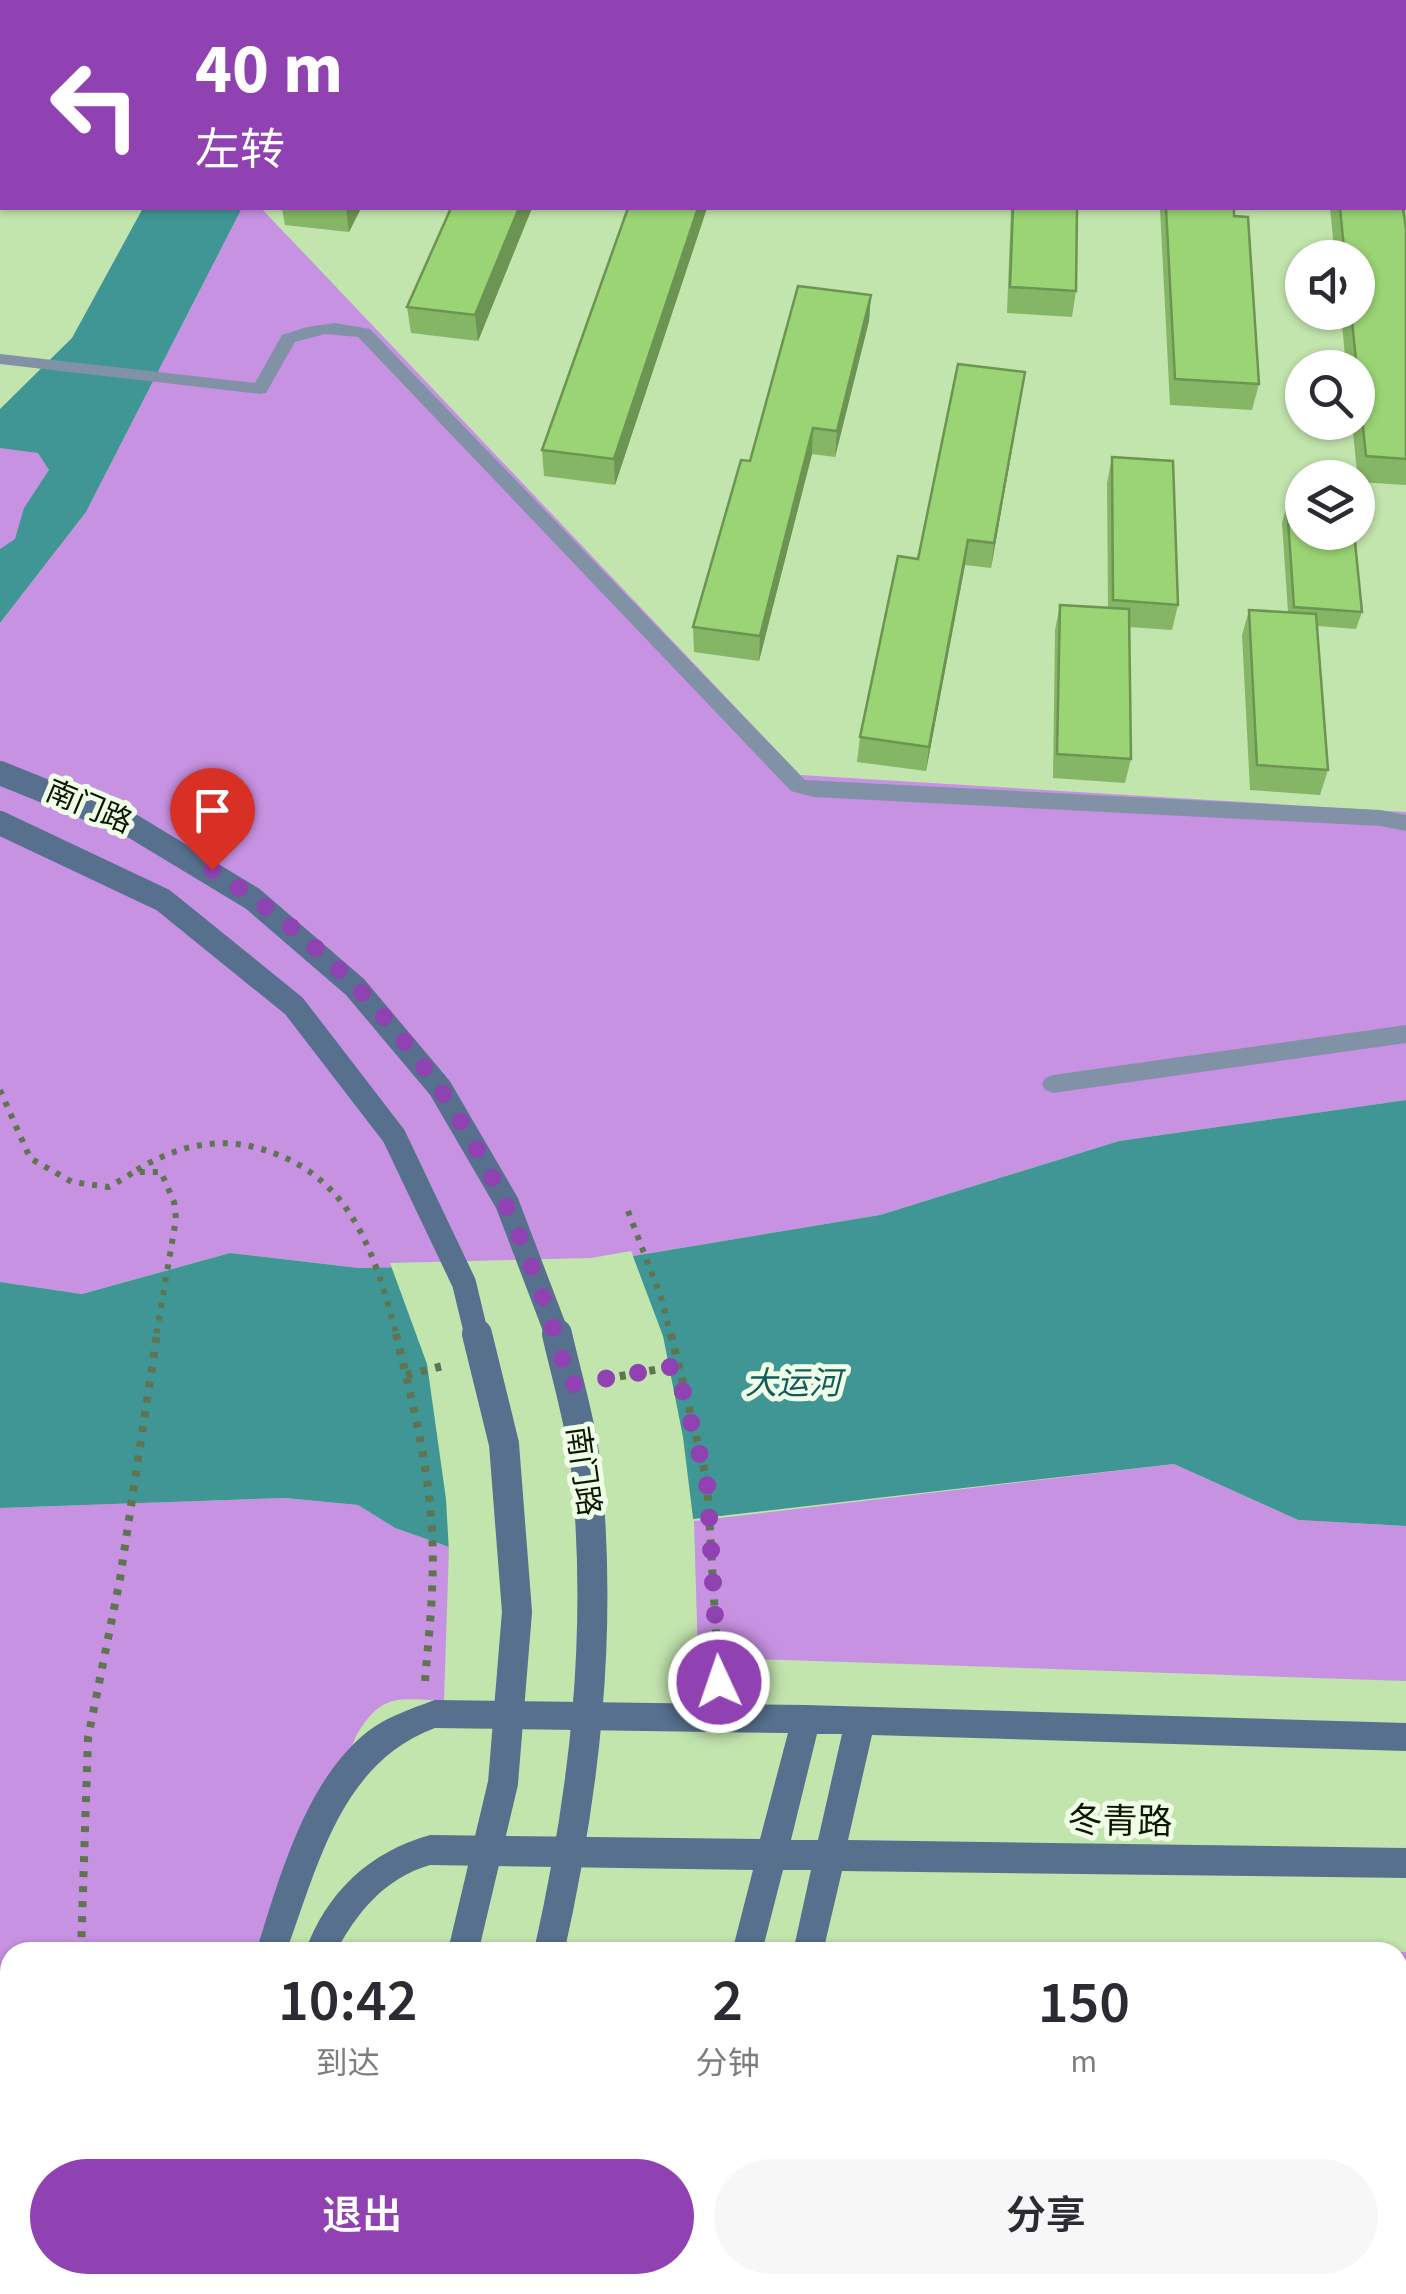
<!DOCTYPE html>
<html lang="zh">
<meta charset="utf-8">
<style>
body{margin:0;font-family:"Source Sans 3","Noto Sans SC",sans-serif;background:#f7f7f7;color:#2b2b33;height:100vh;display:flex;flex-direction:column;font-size:38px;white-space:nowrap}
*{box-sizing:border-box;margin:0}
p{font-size:32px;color:#7c7c81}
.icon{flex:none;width:55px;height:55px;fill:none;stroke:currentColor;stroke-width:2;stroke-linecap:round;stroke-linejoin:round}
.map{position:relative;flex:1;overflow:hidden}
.panel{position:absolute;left:0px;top:1942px;width:1408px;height:352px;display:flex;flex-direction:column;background:#fff;border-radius:30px 30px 0 0;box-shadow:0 2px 8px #0004}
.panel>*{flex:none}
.hud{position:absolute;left:0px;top:0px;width:1408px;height:210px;box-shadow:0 2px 8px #0004;background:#9042b3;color:#fff;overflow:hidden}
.buttons{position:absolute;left:1285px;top:240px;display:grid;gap:20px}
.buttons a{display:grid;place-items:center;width:90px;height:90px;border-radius:50%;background:#fff;box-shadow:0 2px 8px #0004;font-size:50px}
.pin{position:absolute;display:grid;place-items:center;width:85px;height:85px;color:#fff;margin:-102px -42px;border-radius:50% 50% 50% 0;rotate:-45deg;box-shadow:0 0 10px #0007}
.pin .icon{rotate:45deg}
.me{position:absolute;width:110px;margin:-55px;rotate:357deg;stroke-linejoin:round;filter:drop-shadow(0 0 8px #0008)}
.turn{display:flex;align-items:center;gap:35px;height:210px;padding:0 30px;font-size:45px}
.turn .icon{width:130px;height:130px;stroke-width:2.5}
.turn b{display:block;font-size:70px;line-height:85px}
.eta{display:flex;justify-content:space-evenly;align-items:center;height:170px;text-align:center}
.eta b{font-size:60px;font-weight:600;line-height:70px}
.button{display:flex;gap:20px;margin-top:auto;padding:20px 30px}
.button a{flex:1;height:115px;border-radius:60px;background:#9042b3;color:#fff;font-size:40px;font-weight:600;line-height:115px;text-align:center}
.button a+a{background:#f7f7f7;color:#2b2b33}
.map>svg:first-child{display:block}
</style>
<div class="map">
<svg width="1406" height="2294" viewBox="0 0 1406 2294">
<rect width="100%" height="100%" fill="#c2e4ad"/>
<g fill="#c892e3">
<polygon points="242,208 261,208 800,775 1406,812 1406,1100 1119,1141 880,1215 591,1263 359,1268 230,1253 82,1294 0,1282 0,623 86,512"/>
<polygon points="0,440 84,456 0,574"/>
<polygon points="1174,1464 1298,1520 1406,1526 1406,1681 698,1657 694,1521"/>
<path d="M285,1498L358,1505L395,1528L449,1547L444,1701C398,1699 382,1692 356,1736L272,1952H10V2285H147L143,2294H0V1508Z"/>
<polygon points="1159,1950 1406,1952 1406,2294 795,2294 797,2285 1398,2285 1398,1952 1138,1952"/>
</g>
<g fill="#3f9695">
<polygon points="143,208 242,208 86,512 0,623 0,549 15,539 24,508 49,470 38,453 0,448 0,409 72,338"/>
<polygon points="1406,1100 1406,1526 1298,1520 1174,1464 449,1547 395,1528 358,1505 285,1498 0,1508 0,1282 82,1294 230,1253 359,1268 591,1263 880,1215 1119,1141"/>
</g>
<polygon fill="#c2e4ad" points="631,1251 663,1336 683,1437 694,1526 449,1552 446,1499 427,1364 390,1263 591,1258"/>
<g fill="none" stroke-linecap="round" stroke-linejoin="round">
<g stroke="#5f7551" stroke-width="6" stroke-dasharray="5 8" stroke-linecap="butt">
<polyline points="0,1090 30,1158 72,1182 109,1187 134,1172 161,1172 174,1202 176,1219 156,1337"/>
<path d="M137,1170C172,1148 213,1137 254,1147C350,1171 374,1250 397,1337"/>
<polyline points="628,1211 662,1300 671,1337"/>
</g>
<g stroke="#5f7551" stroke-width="8" stroke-dasharray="6 9" stroke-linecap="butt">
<path d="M396,1334C412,1400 429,1466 432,1533C435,1583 429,1632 425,1681"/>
<polyline points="671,1334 707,1481 719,1683"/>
<polyline points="406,1375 443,1366"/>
<polyline points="605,1379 676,1366"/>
<polyline points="81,1952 88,1738 120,1579 157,1334"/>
<polyline points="0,2110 10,2104"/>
<polyline points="11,2294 14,2285"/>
</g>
<g fill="#8192a7" fill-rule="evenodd">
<polygon points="335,323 370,329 805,780 1380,810 1406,815 1406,831 1380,826 813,797 791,791 358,337 325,334 295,342 266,393 260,394 0,364 0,354 255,383 282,335 307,327"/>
<polygon points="1406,1025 1406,1043 1053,1093 1045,1090 1042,1084 1045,1078 1053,1075"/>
</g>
<g fill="#57708e" fill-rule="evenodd">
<polygon points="1183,0 1201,0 1202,2 1185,2"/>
<rect x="1405" y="155" width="1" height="10"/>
<path d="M435,1700L806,1705L1406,1723V1751L872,1735L848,1840L1406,1848V1878L842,1871L823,1952H793L811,1870H783L762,1952H732L753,1870L430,1865C385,1878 357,1912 336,1952H305C326,1893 369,1852 430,1835L760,1839L788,1733L435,1728C340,1763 318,1867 286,1952H256C278,1882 303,1789 360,1738C382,1718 408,1710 435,1700ZM817,1734H842L818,1840H791Z"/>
<polygon points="125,2285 159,2285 156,2294 122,2294"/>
<polygon points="181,2285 215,2285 212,2294 178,2294"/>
<polygon points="334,2285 368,2285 365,2294 331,2294"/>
<polygon points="427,2285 461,2285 458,2294 424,2294"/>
<polygon points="641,2285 675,2285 672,2294 638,2294"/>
<polygon points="706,2285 740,2285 738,2294 704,2294"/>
</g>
<g stroke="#57708e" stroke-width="24">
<polyline points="0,773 134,827 253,899 355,987 440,1088 507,1203 558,1337"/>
<polyline points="0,823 163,900 294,1006 394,1136 464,1283 477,1337"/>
</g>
<g stroke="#57708e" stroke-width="30">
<polyline points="463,1952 503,1783 517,1612 504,1444 477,1334"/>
<path d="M549,1952C585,1791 603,1633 586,1468C581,1424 567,1378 557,1334"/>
</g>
</g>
<g fill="#85b665">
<polygon points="282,208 361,208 349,232 285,225"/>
<polygon points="532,208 478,341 411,333 407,307"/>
<polygon points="628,208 707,208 615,485 544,476 542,450"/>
<polygon points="1011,208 1077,208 1076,291 1072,317 1007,313"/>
<polygon points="1160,208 1234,208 1259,384 1252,410 1170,405"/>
<polygon points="1330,208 1403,208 1406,229 1406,485 1358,482 1352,422 1358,422 1358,368 1346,368 1341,312 1358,312 1358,258 1335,258"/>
<polygon points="871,295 869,321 835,457 812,454 759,661 694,652 693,627 750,461"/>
<polygon points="1021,398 991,568 965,565 926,771 857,762 860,737 918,559"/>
<polygon points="1112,457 1178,605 1172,630 1129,627 1131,759 1125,783 1053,778 1055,630 1060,605 1108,608 1107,483"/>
<polygon points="1287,505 1362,612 1356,629 1317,626 1328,770 1320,795 1250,790 1242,635 1249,610 1288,612 1282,523"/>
</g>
<g fill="#6c9452">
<polygon points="346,208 361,208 349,232"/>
<polygon points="519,208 532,208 478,341 475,315"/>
<polygon points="698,208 707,208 615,485 614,459"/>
<polygon points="871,295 869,321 835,457 837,431"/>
<polygon points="1025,372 1021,398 991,568 994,543"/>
<polygon points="813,428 812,454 759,661 760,636"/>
<polygon points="968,540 965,565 926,771 929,747"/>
</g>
<g fill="#9bd475" stroke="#6c9452" stroke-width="2.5">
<polygon points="375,0 587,0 586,2 374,2"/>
<polygon points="670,0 735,0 735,2 669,2"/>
<polygon points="956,0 1187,0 1186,2 971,2"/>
<polygon points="451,208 519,208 475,315 407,307"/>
<polygon points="628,208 698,208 614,459 542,450"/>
<polygon points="1013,208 1077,208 1076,291 1010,287"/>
<polygon points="1166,208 1234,208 1234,216 1248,217 1259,384 1175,379"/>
<polygon points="1340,208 1403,208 1406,229 1406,459 1366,456 1351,312 1358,312 1358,258 1345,258"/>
<polygon points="798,286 871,295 837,431 813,428 760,636 693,627 741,460 750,461"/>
<polygon points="958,364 1025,372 994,543 968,540 929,747 860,737 898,556 918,559"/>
<polygon points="1112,457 1173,461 1178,605 1113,600"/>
<polygon points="1287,505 1302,506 1302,532 1354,532 1362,612 1294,607"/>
<polygon points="1060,605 1129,609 1131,759 1057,754"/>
<polygon points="1249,610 1316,614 1328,770 1257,765"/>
</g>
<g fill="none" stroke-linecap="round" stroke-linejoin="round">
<path stroke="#9042b3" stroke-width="18" stroke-dasharray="0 32.4" d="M212,870C403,992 514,1168 569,1385L676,1366L707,1482L719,1682"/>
</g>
<g text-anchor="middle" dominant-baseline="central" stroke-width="10" stroke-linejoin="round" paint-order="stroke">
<g font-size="30" fill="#0c1804" stroke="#f0fee8">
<text transform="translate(89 807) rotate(23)">南门路</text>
<text transform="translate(583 1471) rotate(82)">南门路</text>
</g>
<g font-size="32" font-style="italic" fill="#135b5a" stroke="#f0fee8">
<text x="793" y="1384">大运河</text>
</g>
<g font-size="35" fill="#0c1804" stroke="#f0fee8">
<text transform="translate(1120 1822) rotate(1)">冬青路</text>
</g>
</g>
</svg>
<div class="buttons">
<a><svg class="icon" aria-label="sound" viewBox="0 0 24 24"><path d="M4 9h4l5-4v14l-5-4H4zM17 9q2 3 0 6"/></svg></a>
<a><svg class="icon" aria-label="search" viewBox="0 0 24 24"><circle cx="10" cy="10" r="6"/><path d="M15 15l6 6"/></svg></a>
<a><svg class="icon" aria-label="layers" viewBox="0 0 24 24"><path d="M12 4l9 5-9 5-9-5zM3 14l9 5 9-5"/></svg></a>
</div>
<div class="pin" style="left:212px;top:870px;background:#d93025"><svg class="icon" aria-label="arrive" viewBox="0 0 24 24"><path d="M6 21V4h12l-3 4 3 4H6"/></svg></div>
<svg class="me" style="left:719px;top:1682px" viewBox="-20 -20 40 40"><circle r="17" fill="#9042b3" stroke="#fff" stroke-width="3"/><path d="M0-11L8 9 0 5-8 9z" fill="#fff"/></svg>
<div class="hud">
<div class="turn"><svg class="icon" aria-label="left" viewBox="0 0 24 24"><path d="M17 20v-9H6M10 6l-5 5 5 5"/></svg><div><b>40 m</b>左转</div></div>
</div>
<section class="panel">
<div class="eta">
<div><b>10:42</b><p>到达</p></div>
<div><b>2</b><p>分钟</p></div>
<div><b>150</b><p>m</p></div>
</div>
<div class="button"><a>退出</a><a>分享</a></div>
</section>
</div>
